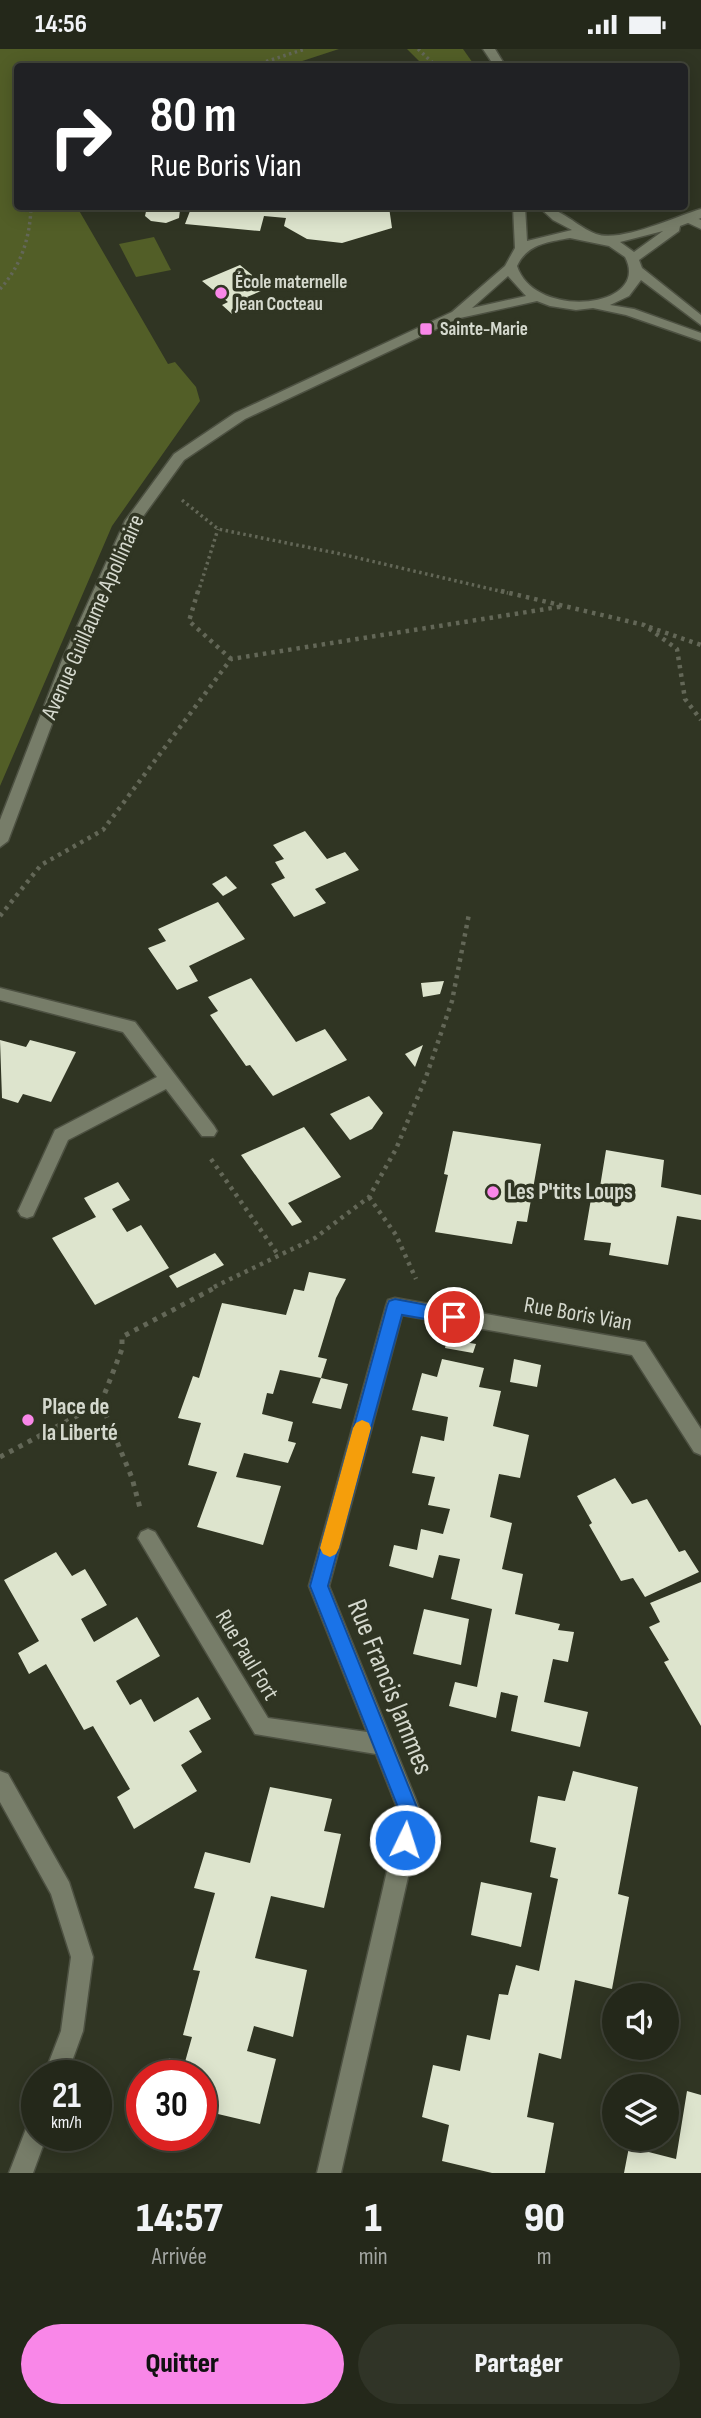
<!DOCTYPE html>
<html lang="fr">
<meta charset="utf-8">
<style>
body{margin:0;font-family:"Sofia Sans Condensed",sans-serif;background:#303427;color:#f1f3f6;height:100vh;display:flex;flex-direction:column;font-size:26px;white-space:nowrap}
*{box-sizing:border-box;margin:0}
p{font-size:23px;color:#a3a6a2}
.icon{flex:none;width:38px;height:38px;fill:none;stroke:currentColor;stroke-width:2;stroke-linecap:round;stroke-linejoin:round}
.map{position:relative;height:2124px;overflow:hidden}
.details{display:flex;flex-direction:column;background:#24281a;flex:1}
.details>*{flex:none}
.hud{position:absolute;left:14px;top:14px;width:674px;height:147px;border-radius:7px;box-shadow:0 4px 18px #0003,0 0 0 2px #414439;background:#202124;color:#fff;overflow:hidden}
.buttons{position:absolute;left:602px;top:1934px;display:grid;gap:14px}
.buttons a{display:grid;place-items:center;width:77px;height:77px;border-radius:50%;background:#24281a;box-shadow:0 4px 18px #0003,0 0 0 2px #414439;font-size:35px}
.speed{position:absolute;left:21px;top:2011px;display:flex;gap:14px;font-size:35px;font-weight:700;text-align:center}
.speed>*{display:grid;place-content:center;width:91px;height:91px;border-radius:50%;background:#24281a;box-shadow:0 4px 18px #0003,0 0 0 2px #414439;line-height:1}
.speed small{font-size:18px;font-weight:400}
.speed .limit{border:10px solid #d22;background:#fff;color:#111}
.pin{position:absolute;display:grid;place-items:center;width:60px;height:60px;color:#fff;margin:-30px;border:4px solid #fff;border-radius:50%;box-shadow:0 2px 7px #0007}
.me{position:absolute;width:77px;margin:-38px;rotate:4deg;stroke-linejoin:round;filter:drop-shadow(0 0 5px #0008)}
.turn{display:flex;align-items:center;gap:24px;height:147px;padding:0 21px;font-size:32px}
.turn .icon{width:91px;height:91px;stroke-width:2.5}
.turn b{display:block;font-size:49px;line-height:60px}
.eta{display:flex;justify-content:space-evenly;align-items:center;height:119px;text-align:center}
.eta b{font-size:42px;font-weight:800;line-height:49px}
.button{display:flex;gap:14px;margin-top:auto;padding:14px 21px}
.button a{flex:1;height:80px;border-radius:42px;background:#f987e8;color:#111;font-size:28px;font-weight:800;line-height:80px;text-align:center}
.button a+a{background:#303427;color:#f1f3f6}
.status{display:flex;justify-content:space-between;align-items:center;height:49px;padding:0 35px;background:#24281a;direction:ltr}
.status svg{height:19px;fill:currentColor}
.map>svg:first-child{display:block}
</style>
<div class="status"><b>14:56</b><svg viewBox="0 0 49 12"><path d="M0 12V9h3v3zM5 12V6h3v6zM10 12V3h3v9zM15 12V0h3v12zM26 1h20v11H26zM47 4h2v5h-2z"/></svg></div>
<div class="map">
<svg width="701" height="2124" viewBox="0 0 701 2124">
<rect width="100%" height="100%" fill="#303523"/>
<g fill="#525e27">
<polygon points="0,0 339,0 287,17 18,18 18,158 77,158 168,315 175,313 196,338 200,352 112,477 0,737"/>
<polygon points="407,0 463,0 475,17 424,17"/>
<polygon points="154,188 171,221 136,228 119,195"/>
</g>
<g fill="#dde4cd">
<polygon points="147,158 389,158 392,179 342,194 307,190 284,177 286,169 264,167 260,182 185,175 190,162 180,161 179,169 166,174 151,172 145,167"/>
<polygon points="240,216 268,239 247,248 255,255 232,265 222,256 228,253 202,232"/>
<polygon points="305,782 327,810 345,803 359,821 315,840 326,854 294,868 271,835 285,829 275,813 284,810 273,796"/>
<polygon points="226,827 237,839 223,847 212,835"/>
<polygon points="218,853 245,890 189,917 198,932 177,941 148,899 166,892 158,880"/>
<polygon points="251,929 296,993 325,980 347,1011 273,1047 250,1016 246,1017 210,966 218,962 208,948"/>
<polygon points="444,932 440,945 423,948 421,934"/>
<polygon points="0,991 26,998 30,991 76,1003 51,1053 23,1045 18,1054 2,1049"/>
<polygon points="423,996 415,1018 405,1005"/>
<polygon points="369,1047 383,1064 372,1080 350,1091 330,1065"/>
<polygon points="304,1078 341,1128 288,1154 302,1173 292,1177 241,1106"/>
<polygon points="453,1082 541,1095 527,1173 517,1172 512,1195 435,1183 448,1126 444,1125"/>
<polygon points="606,1101 664,1111 661,1138 701,1146 701,1171 677,1167 668,1216 609,1206 611,1194 584,1191 592,1144 599,1144"/>
<polygon points="118,1133 130,1151 112,1160 127,1183 141,1176 169,1219 95,1256 52,1189 96,1168 84,1149"/>
<polygon points="215,1204 224,1216 177,1239 169,1227"/>
<polygon points="309,1223 346,1230 336,1249 318,1308 327,1310 321,1329 348,1335 341,1360 312,1354 321,1329 280,1321 273,1345 267,1344 262,1365 293,1373 288,1392 296,1394 288,1414 244,1404 236,1428 281,1437 263,1496 197,1478 217,1423 188,1416 201,1374 178,1369 193,1327 199,1329 222,1254 286,1266 294,1240 304,1242"/>
<polygon points="447,1290 476,1295 473,1304 445,1299"/>
<polygon points="442,1310 484,1319 479,1338 501,1342 493,1377 529,1386 520,1429 499,1425 490,1468 512,1474 502,1520 523,1525 515,1565 560,1575 558,1581 574,1583 568,1613 553,1610 544,1653 588,1663 580,1698 511,1682 518,1647 501,1643 496,1669 449,1657 455,1633 477,1638 492,1560 451,1550 460,1510 439,1506 433,1529 389,1517 394,1496 417,1501 421,1480 443,1485 450,1460 428,1456 435,1428 412,1424 421,1387 444,1392 448,1368 412,1361 422,1324 437,1328"/>
<polygon points="514,1310 541,1316 537,1338 510,1333"/>
<polygon points="615,1429 632,1455 647,1450 679,1503 685,1501 699,1523 645,1548 633,1529 621,1532 589,1476 592,1474 577,1447"/>
<polygon points="56,1503 72,1527 85,1520 107,1556 81,1570 94,1593 137,1568 160,1607 116,1632 130,1656 141,1650 154,1673 198,1648 211,1670 189,1682 202,1703 181,1716 197,1742 134,1780 117,1748 130,1740 93,1677 84,1681 46,1615 29,1625 18,1604 39,1592 4,1531"/>
<polygon points="701,1533 701,1677 664,1613 669,1611 649,1578 660,1573 650,1554"/>
<polygon points="424,1560 469,1570 461,1616 413,1605"/>
<polygon points="573,1722 638,1738 618,1845 629,1848 612,1940 575,1931 561,2010 539,2004 527,2068 554,2074 545,2124 492,2124 442,2112 449,2076 422,2068 433,2016 460,2022 467,1986 490,1991 499,1945 508,1946 516,1916 539,1922 558,1830 550,1828 556,1799 530,1793 538,1747 565,1752"/>
<polygon points="270,1738 332,1750 324,1782 341,1785 324,1859 271,1847 255,1909 307,1921 293,1988 254,1977 247,2002 276,2010 260,2075 201,2061 201,2026 164,2026 169,2009 185,2013 192,1988 183,1986 200,1922 193,1921 215,1844 194,1839 205,1803 250,1814"/>
<polygon points="481,1833 532,1844 521,1898 471,1886"/>
<polygon points="687,2042 701,2046 701,2124 624,2124 629,2098 676,2110"/>
</g>
<g fill="none" stroke-linecap="round" stroke-linejoin="round">
<g stroke="#4d5142" stroke-width="3">
<polygon id="lane" points="690,166 701,171 701,180 686,173 686,167"/>
</g>
<g stroke="#4d5142" stroke-width="3">
<g id="street">
<polygon points="483,0 495,0 506,18 495,18"/>
<path d="M513,158H525L527,192L572,181L553,171L539,158C561,158 577,178 596,185C621,194 676,167 701,160V169L680,177L679,182L639,211L642,219L701,266V276L641,231L629,247L610,256L634,260L701,284V292L626,266L593,259L576,261L550,257L537,252L460,269L245,370L184,411L139,473L76,611L8,792L0,798V771L62,611L125,472L174,405L235,364L452,263L505,217L515,199ZM663,182L634,203L620,193ZM570,189L609,197L625,208C652,259 535,272 517,217C527,195 548,193 570,189ZM508,227L526,247L472,259Z"/>
<polygon points="0,939 135,973 214,1077 217,1082 214,1087 202,1087 166,1040 68,1091 33,1167 27,1169 21,1167 18,1162 55,1081 157,1028 123,983 0,951"/>
<polygon points="395,1249 645,1293 701,1380 701,1406 694,1403 632,1306 402,1266 329,1537 422,1766 341,2124 317,2124 400,1766 376,1705 255,1685 138,1489 141,1483 148,1480 155,1483 268,1669 367,1683 309,1537 386,1257 388,1251"/>
<polygon points="0,1722 8,1725 69,1833 93,1908 83,1982 67,2026 44,2026 61,1982 71,1908 51,1845 0,1753"/>
<polygon points="37,2068 37,2086 47,2086 33,2124 9,2124 29,2072"/>
</g>
</g>
<g stroke="#636757" stroke-width="3.5" stroke-dasharray="2.5 3.5" stroke-linecap="butt">
<polyline points="418,0 437,18"/>
<polyline points="249,18 305,0"/>
<path d="M0,240C21,217 30,189 31,158"/>
<polyline points="182,451 218,480 341,505 508,544"/>
<polyline points="198,544 218,480"/>
</g>
<g stroke="#636757" stroke-width="4.5" stroke-dasharray="3.5 5" stroke-linecap="butt">
<polyline points="198,542 189,572 231,610"/>
<polyline points="501,542 644,576 677,600 685,650 701,671"/>
<polyline points="649,578 701,596"/>
<polyline points="0,867 41,816 103,781 231,610 565,557"/>
<polyline points="211,1110 279,1207"/>
<polyline points="369,1148 396,1186 416,1230"/>
<polyline points="214,1238 315,1189 369,1148 396,1100 426,1028 452,952 469,865"/>
</g>
<g stroke="#636757" stroke-width="5" stroke-dasharray="4.5 6" stroke-linecap="butt">
<polyline points="101,1354 122,1300 122,1288 218,1237"/>
<polyline points="0,1408 101,1354 132,1429 140,1459"/>
</g>
<use href="#lane" fill="#777d69" fill-rule="evenodd"/>
<use href="#street" fill="#777d69" fill-rule="evenodd"/>
</g>
<polygon fill="#1a73e8" stroke="#114b97" stroke-width="2" points="395,1250 454,1261 460,1263 462,1268 460,1273 454,1275 402,1266 328,1537 420,1766 412,1798 405,1801 398,1798 395,1791 401,1766 310,1537 387,1257 389,1252"/>
<polygon fill="#f59e0b" points="362,1371 369,1374 371,1379 339,1499 336,1505 330,1508 323,1505 320,1499 353,1379 356,1374"/>
<g fill="#f987e8" stroke="#303523" stroke-width="2.5">
<circle cx="221" cy="244" r="7"/>
<rect x="419" y="273" width="14" height="14" rx="3.5"/>
<circle cx="493" cy="1143" r="7"/>
<circle cx="28" cy="1371" r="7"/>
</g>
<g text-anchor="middle" dominant-baseline="central" stroke-width="7" stroke-linejoin="round" paint-order="stroke">
<g font-size="19" font-weight="bold" fill="#d5d9ce" stroke="#303523" text-anchor="start">
<text x="235" y="233">École maternelle<tspan x="235" dy="22">Jean Cocteau</tspan></text>
<text x="440" y="280">Sainte-Marie</text>
</g>
<g font-size="23" fill="#d5d9ce" stroke="#303523">
<text transform="translate(93 568) rotate(-66)">Avenue Guillaume Apollinaire</text>
<text transform="translate(578 1265) rotate(10)">Rue Boris Vian</text>
<text transform="translate(247 1606) rotate(59)">Rue Paul Fort</text>
</g>
<g font-size="23" font-weight="bold" fill="#d5d9ce" stroke="#303523" text-anchor="start">
<text x="507" y="1143">Les P'tits Loups</text>
<text x="42" y="1358">Place de<tspan x="42" dy="26">la Liberté</tspan></text>
</g>
<g font-size="28" fill="#d5d9ce" stroke="#303523">
<text transform="translate(390 1638) rotate(68)">Rue Francis Jammes</text>
</g>
</g>
</svg>
<div class="buttons">
<a><svg class="icon" aria-label="sound" viewBox="0 0 24 24"><path d="M4 9h4l5-4v14l-5-4H4zM17 9q2 3 0 6"/></svg></a>
<a><svg class="icon" aria-label="layers" viewBox="0 0 24 24"><path d="M12 4l9 5-9 5-9-5zM3 14l9 5 9-5"/></svg></a>
</div>
<div class="speed"><div>21<small>km/h</small></div><div class="limit">30</div></div>
<div class="pin" style="left:454px;top:1268px;background:#d93025"><svg class="icon" aria-label="arrive" viewBox="0 0 24 24"><path d="M6 21V4h12l-3 4 3 4H6"/></svg></div>
<svg class="me" style="left:405px;top:1791px" viewBox="-20 -20 40 40"><circle r="17" fill="#1a73e8" stroke="#fff" stroke-width="3"/><path d="M0-11L8 9 0 5-8 9z" fill="#fff"/></svg>
<div class="hud">
<div class="turn"><svg class="icon" aria-label="right" viewBox="0 0 24 24"><path d="M7 20v-9h11M14 6l5 5-5 5"/></svg><div><b>80 m</b>Rue Boris Vian</div></div>
</div>
</div>
<section class="details">
<div class="eta">
<div><b>14:57</b><p>Arrivée</p></div>
<div><b>1</b><p>min</p></div>
<div><b>90</b><p>m</p></div>
</div>
<div class="button"><a>Quitter</a><a>Partager</a></div>
</section>
